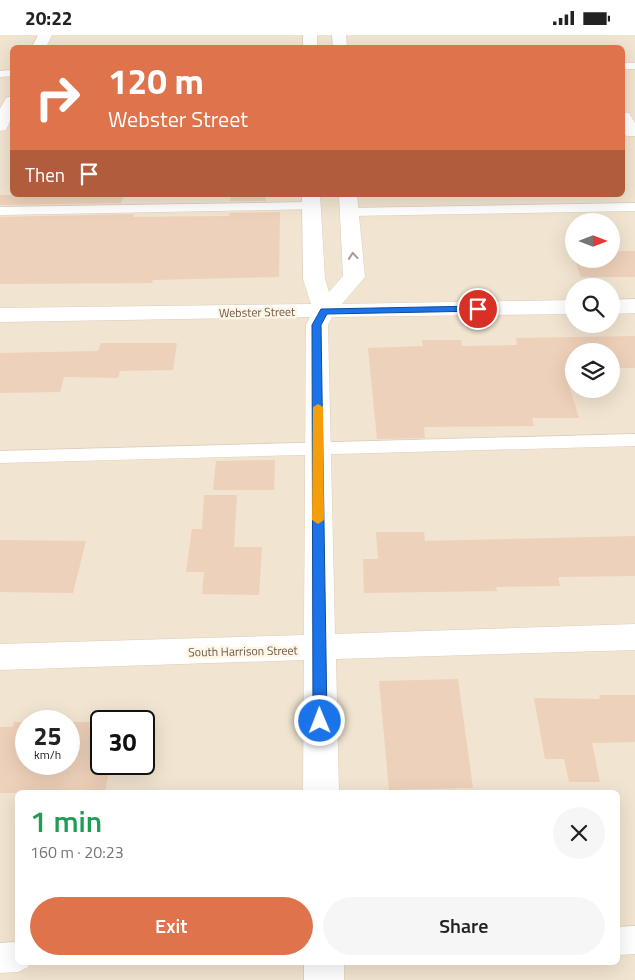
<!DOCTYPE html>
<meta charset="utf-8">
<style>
body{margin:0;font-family:"Titillium Web",sans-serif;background:#f6f6f6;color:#222;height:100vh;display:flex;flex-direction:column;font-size:19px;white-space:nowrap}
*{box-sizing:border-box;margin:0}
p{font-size:16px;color:#767676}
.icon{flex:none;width:28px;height:28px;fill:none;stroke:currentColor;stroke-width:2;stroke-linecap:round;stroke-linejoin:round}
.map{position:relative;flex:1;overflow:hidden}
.drawer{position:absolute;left:15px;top:755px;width:605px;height:175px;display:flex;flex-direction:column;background:#fff;border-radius:8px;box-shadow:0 5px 20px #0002}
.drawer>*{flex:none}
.guide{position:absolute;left:10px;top:10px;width:615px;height:152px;border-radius:8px;box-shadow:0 5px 20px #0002;background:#de734c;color:#fff;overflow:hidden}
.needle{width:32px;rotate:90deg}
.tools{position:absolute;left:565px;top:178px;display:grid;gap:10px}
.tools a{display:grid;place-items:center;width:55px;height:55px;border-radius:50%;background:#fff;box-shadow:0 5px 20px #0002;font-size:25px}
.speed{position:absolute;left:15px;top:675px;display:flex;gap:10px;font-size:25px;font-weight:700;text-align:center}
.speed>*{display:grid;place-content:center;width:65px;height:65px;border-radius:50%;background:#fff;box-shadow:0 5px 20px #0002;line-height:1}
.speed small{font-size:12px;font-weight:400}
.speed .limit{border:2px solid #111;border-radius:8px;background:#fff;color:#111}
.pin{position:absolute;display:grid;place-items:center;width:42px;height:42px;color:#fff;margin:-21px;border:2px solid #fff;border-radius:50%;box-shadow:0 1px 5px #0007}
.me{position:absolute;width:55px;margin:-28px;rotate:359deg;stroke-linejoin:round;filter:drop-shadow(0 0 4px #0008)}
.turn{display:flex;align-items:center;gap:18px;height:105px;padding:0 15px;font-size:22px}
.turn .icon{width:65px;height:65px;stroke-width:2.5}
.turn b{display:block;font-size:35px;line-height:42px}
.then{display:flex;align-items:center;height:48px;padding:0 15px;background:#0003;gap:10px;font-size:19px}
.round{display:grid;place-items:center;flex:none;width:52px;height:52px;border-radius:26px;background:#f6f6f6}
.headline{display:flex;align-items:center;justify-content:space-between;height:85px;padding:0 15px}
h1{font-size:30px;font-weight:600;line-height:38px;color:#1e9e55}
.button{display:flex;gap:10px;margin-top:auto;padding:10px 15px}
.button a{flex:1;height:58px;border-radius:30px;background:#de734c;color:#fff;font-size:20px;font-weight:600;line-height:58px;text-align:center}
.button a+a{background:#f6f6f6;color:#222}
.status{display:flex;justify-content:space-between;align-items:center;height:35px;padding:0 25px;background:#fff;direction:ltr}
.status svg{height:14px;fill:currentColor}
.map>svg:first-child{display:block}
</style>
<div class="status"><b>20:22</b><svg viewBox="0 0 49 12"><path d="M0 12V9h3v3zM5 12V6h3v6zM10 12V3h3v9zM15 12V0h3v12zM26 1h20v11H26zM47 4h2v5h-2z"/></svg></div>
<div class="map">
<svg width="635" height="945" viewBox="0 0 635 945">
<rect width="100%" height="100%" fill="#faf2e1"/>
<path fill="#f1e4d0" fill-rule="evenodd" d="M0,0H635V945H0ZM12,12H622V160H12ZM574,186H611V224H574ZM574,251H611V289H574ZM574,316H611V354H574ZM26,686H69V729H26ZM101,686H144V729H101ZM18,758H618V928H18Z"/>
<g fill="#eed1ba">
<polygon points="0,160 124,160 121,168 0,170"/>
<rect x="230" y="160" width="36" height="6"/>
<polygon points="280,177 279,242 153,245 152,248 0,249 0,182 134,179 133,182 229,181 229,178"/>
<polygon points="611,216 635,216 635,242 581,242 574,224 611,224"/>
<polygon points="635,301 635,333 611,333 611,316 574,316 574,333 564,333 579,383 532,383 534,391 424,392 425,403 377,404 368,313 423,311 422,305 461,305 462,311 517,310 516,303"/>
<polygon points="101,308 177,308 173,335 120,336 118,343 64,342 60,357 0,358 0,318 98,316"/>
<polygon points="275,425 274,455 213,455 216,426"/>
<polygon points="204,460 237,460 234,512 262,512 259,560 202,559 204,537 186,537 192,494 202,494"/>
<polygon points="376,497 424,497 425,506 635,501 635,541 558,542 560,551 496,552 497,556 364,558 363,524 378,524"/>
<polygon points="0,505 86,506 73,558 0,557"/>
<polygon points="458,644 473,753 389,755 379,646"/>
<polygon points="599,660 635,660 635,707 592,708 600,747 569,747 564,724 545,724 534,663 600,664"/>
<polygon points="14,687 26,687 26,729 69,729 69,687 101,687 101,729 110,729 105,758 0,758 0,692 13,692"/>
</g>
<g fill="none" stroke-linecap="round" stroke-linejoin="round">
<g stroke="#decebd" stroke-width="1">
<g id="service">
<rect x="622" y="28" width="13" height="6"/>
<polygon points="12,35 12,41 0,42 0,36"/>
<polygon points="311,167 318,171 316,174 0,180 0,172"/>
<polygon points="635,168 635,176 349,181 342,177 349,173"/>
<polygon points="635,399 635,411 0,428 0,416"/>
<polygon points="635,891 635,919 618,920 618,892"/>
<polygon points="18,907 18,928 30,928 28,932 18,937 0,938 0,908"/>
</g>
</g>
<g stroke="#decebd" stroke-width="1">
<g id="minor">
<polygon points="38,0 52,0 46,12 32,12"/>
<rect x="303" y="0" width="14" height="12"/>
<polygon points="332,0 346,0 347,12 333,12"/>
<polygon points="12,61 12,82 6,95 0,96 0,74 6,63"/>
<polygon points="622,77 629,78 635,88 635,101 626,101 622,95"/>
<polygon points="302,160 320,160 325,244 329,257 343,241 339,160 357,160 365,242 342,269 574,265 574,279 332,282 328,290 335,599 635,589 635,615 336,624 339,758 303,758 304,625 0,635 0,609 304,600 306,290 310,282 0,287 0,273 311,269 303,244"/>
<polygon points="635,264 635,278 611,279 611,265"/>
<rect x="304" y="928" width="40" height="17"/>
</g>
</g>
<use href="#service" fill="#fff" fill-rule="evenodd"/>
<use href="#minor" fill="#fff" fill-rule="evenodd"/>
</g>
<defs><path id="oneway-chevron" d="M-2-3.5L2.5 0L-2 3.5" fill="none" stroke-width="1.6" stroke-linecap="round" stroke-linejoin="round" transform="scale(1.25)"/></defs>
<use stroke="#a99b92" href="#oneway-chevron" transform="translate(353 221) rotate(-95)"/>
<polygon fill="#1a73e8" stroke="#114b97" points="478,271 481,272 481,276 327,279 321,290 327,686 325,690 320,692 315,690 313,686 312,290 321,274 324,274"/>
<polygon fill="#f59e0b" points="318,369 323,372 324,485 318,489 312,485 313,372"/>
<g text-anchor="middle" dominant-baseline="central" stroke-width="5" stroke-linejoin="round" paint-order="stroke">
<g font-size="12" fill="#70594a" stroke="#fef6e6">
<text transform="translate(257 277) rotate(-1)">Webster Street</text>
<text transform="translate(243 616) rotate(-1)">South Harrison Street</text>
</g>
</g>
</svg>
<div class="tools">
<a><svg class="needle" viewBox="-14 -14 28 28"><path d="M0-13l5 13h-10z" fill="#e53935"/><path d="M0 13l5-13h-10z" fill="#767676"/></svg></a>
<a><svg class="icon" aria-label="search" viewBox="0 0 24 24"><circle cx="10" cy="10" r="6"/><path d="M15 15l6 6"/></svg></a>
<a><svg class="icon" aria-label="layers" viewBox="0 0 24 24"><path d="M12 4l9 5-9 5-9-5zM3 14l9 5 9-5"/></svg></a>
</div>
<div class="speed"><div>25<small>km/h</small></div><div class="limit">30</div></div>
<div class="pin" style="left:478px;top:274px;background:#d93025"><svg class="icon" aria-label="arrive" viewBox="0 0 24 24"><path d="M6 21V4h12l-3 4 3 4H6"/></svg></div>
<svg class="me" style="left:320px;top:686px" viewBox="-20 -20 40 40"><circle r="17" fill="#1a73e8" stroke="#fff" stroke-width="3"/><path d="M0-11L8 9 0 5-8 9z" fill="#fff"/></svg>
<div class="guide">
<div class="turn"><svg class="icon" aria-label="right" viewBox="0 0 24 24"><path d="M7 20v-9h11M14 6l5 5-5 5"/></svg><div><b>120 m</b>Webster Street</div></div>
<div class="then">Then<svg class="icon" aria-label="arrive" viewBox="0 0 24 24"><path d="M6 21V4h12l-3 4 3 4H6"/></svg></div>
</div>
<section class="drawer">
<div class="headline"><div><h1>1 min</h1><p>160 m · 20:23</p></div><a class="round"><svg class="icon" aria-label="close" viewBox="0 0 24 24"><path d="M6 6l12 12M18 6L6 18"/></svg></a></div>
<div class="button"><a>Exit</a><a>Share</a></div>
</section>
</div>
